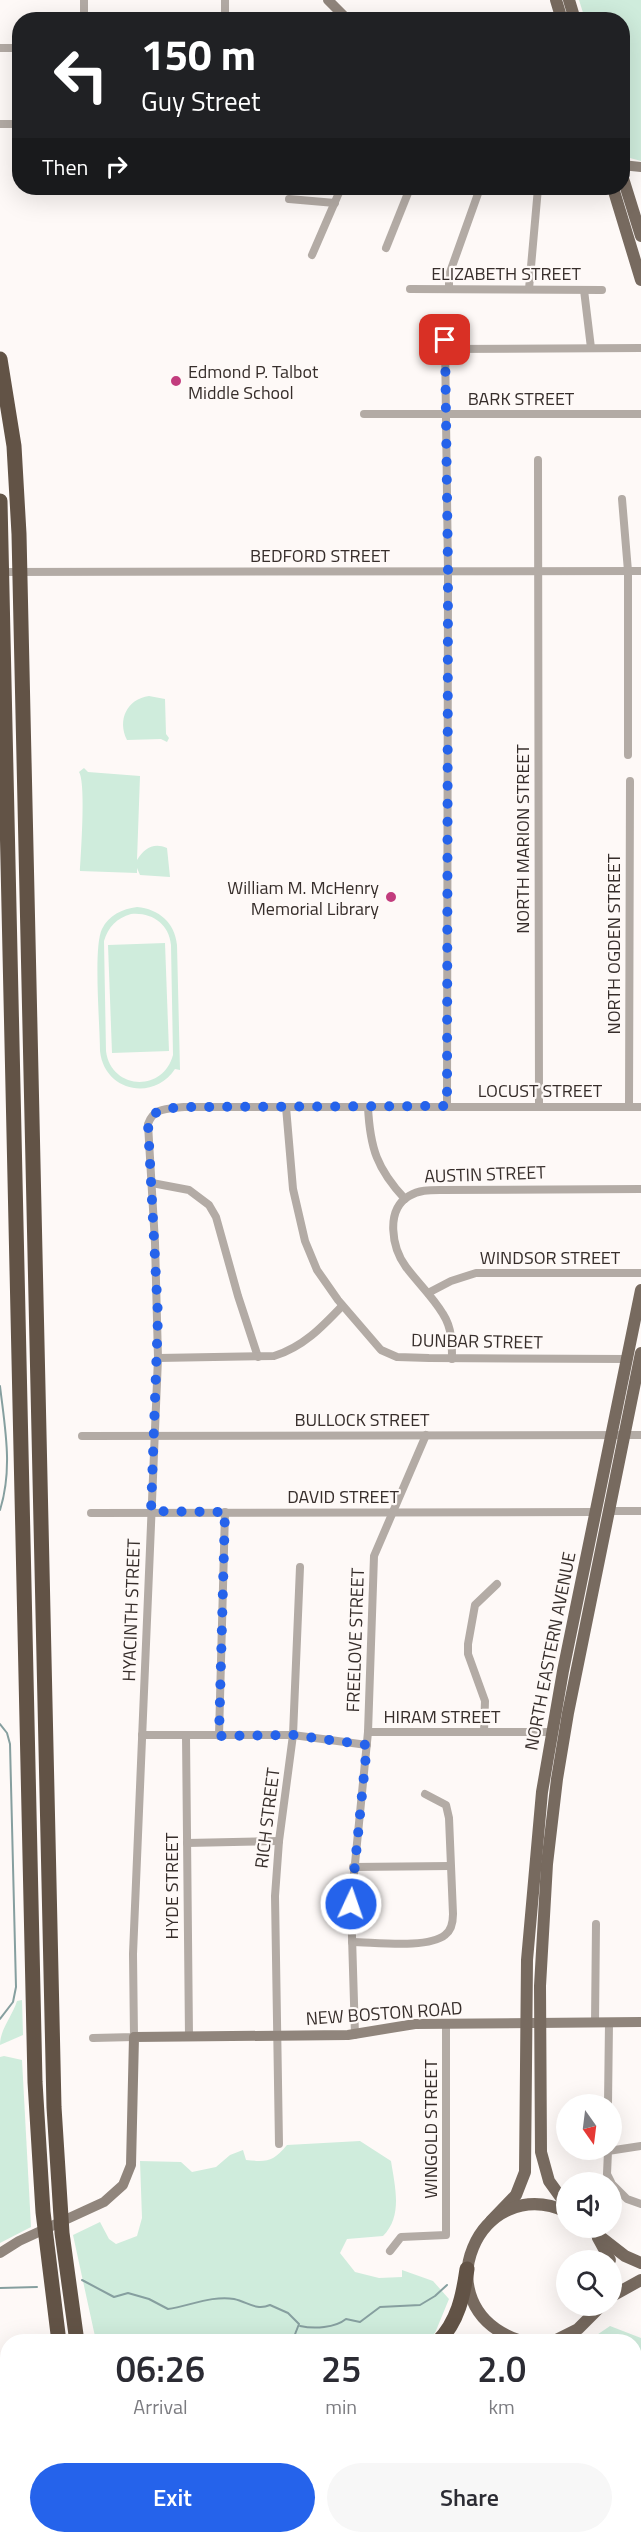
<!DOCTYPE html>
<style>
body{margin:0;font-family:"Titillium Web",sans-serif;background:#f7f7f7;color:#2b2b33;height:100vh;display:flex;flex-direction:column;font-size:22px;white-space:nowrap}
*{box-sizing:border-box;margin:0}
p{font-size:20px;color:#7c7c81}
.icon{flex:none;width:33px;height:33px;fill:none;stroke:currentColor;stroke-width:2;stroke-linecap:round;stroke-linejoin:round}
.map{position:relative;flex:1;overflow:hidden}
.sheet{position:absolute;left:0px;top:2334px;width:642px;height:210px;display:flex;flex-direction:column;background:#fff;border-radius:24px 24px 0 0;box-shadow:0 6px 24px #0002}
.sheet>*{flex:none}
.hud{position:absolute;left:12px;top:12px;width:618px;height:183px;border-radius:24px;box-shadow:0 6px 24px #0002;background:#202124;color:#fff;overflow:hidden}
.needle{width:39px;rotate:166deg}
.tools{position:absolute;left:556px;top:2094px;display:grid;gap:12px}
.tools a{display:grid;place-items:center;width:66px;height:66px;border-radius:50%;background:#fff;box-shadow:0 6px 24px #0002;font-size:30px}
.pin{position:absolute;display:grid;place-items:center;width:51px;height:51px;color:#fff;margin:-26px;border-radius:12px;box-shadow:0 3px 9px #0006}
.me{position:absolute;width:66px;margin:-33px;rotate:3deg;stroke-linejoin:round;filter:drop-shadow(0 0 4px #0008)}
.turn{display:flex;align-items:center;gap:21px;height:126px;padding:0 30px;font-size:27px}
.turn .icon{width:78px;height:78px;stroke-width:2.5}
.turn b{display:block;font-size:42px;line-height:51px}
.then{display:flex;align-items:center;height:57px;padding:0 30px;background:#0003;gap:12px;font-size:22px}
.eta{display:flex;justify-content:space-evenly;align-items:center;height:102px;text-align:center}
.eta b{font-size:36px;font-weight:600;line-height:42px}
.action{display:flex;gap:12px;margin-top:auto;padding:12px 30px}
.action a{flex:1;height:69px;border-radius:36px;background:#2563eb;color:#fff;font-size:24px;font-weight:600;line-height:69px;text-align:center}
.action a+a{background:#f7f7f7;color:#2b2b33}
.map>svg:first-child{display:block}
</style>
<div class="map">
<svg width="641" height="2544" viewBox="0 0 641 2544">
<rect width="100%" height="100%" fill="#fef9f7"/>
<g fill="#cfecdc" fill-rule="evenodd">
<polygon points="579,0 641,0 641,161 630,158 623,150 622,20 585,19"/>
<path d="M149,696L165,699L166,734L169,738L167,742L161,739L127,740C117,720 127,699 149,696Z"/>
<path d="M84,768L88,772L140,776L137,860C144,849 153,842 167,848L170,877L140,875L137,868V873L80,871C81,853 86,783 79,772Z"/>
<path d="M137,907C159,909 175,923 177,945L180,1070L175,1069C153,1102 104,1091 100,1051C100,1026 93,947 102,929C109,915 122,909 137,907ZM131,914C152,912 169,924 171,945L173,1055C163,1093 111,1090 106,1051L104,941C108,927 117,918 131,914Z"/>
<polygon points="165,943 169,1051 112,1053 108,945"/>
<path d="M22,2000L23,2035L0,2045C0,2029 12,2017 17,2001Z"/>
<polygon points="4,2056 22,2060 31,2227 0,2243 0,2057"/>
<path d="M360,2141L391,2161C395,2187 403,2216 383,2236L347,2239L340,2253L355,2272L379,2278L402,2277V2270L433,2281L449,2299L435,2333L424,2341H96L73,2235L100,2222L109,2239L116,2244L137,2236L142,2218L140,2161L181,2162L192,2172L216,2167L230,2155L243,2150L246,2160C267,2162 273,2162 287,2145Z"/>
<polygon points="610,2326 641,2338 641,2544 260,2544 266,2536 634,2536 634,2342 588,2341"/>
<polygon points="118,2537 118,2536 176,2537 166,2544 119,2544"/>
</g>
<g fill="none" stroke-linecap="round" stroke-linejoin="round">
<g stroke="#869f9f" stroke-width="2">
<path d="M0,1386C5,1429 13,1468 0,1510"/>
<polyline points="0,1724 7,1733 10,1744 16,1987 13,2002 0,2019"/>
<path d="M82,2280L114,2297L128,2293L149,2299L168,2309C189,2306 213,2295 234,2299C248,2302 256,2311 270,2305L288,2313L299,2324L292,2342"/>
<polyline points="0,2288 37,2287"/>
<path d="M300,2326C314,2329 335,2328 346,2319L360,2322L380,2307L420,2305L435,2296L447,2285"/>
<polyline points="634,2519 639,2523 641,2539"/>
<polyline points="383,2536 393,2544"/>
<polyline points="521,2544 528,2536"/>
<polyline points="578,2544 586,2536"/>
</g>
<g stroke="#b3aba5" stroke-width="8">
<polyline points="84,0 84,20"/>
<polyline points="225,0 225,20"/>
<polyline points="0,48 20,48"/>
<polyline points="0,124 20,124"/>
<polyline points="289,199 335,203"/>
<polyline points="386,248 410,188"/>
<polyline points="312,255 341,188"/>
<polyline points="410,289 602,290"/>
<polyline points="449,289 449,275 480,188"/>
<polyline points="529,289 538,188"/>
<polyline points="584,290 591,348"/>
<polyline points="445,340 448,572 447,1106"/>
<polyline points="446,349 641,348"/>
<polyline points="364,414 641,414"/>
<polyline points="538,460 539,1107"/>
<polyline points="622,499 628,571 628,755"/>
<polyline points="0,572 641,571"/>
<polyline points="286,1107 293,1189 305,1241 317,1270 338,1300 381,1350 397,1357 429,1358 627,1359"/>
<path d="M368,1107C370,1148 377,1169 405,1199"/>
<polyline points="629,1107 630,781"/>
<polyline points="152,1183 189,1190 209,1205 216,1217 238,1296 258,1357"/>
<polyline points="428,1293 451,1281 476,1273 641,1273"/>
<path d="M158,1358L274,1356C303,1347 322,1327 342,1306"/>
<path d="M452,1359C452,1343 452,1328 443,1314C433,1297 418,1283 406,1267C392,1248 385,1210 409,1196C419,1190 429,1190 440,1190L641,1189"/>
<polyline points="82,1436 641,1435"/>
<polyline points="609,1511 641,1511"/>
<polyline points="91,1513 595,1512"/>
<polyline points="368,1732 551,1732"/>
<polyline points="484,1732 485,1701 468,1654 468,1644 475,1605 497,1584"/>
<polyline points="142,1735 293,1735 367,1745"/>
<polyline points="186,1736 189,2037"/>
<polyline points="219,1736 225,1512"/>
<polyline points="187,1843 279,1841"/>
<polyline points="353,1867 450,1866"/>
<path d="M352,1942C374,1942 428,1949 445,1935C452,1930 453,1922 453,1914L449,1818L446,1805L425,1794"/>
<polyline points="595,2023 596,1924"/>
<polyline points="355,2035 351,1904 368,1732 374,1556 426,1435"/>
<path d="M93,2038L134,2037L133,1954L158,1358L155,1243L148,1124C154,1107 168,1109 184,1107H641"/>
<polyline points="608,2104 609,2023"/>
<polyline points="279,2144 275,1896 279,1841 293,1735 300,1567"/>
<polyline points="611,2182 607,2174 608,2151 641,2146"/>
<polyline points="612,2184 627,2199 641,2204"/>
<polyline points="390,2251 401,2237 446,2235 446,2024"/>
<polyline points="0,2511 8,2511"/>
</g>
<g stroke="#90857c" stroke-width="10">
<polyline points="328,0 348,20"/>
<polyline points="622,165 641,167"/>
<polyline points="0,2253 19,2241 104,2202 123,2185 131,2165 134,2037 348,2035 415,2024 641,2022"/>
</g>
<g stroke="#776a5f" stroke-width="12">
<polyline points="556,0 562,20"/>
<polyline points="569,0 575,20"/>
<polyline points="622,175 641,236"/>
<polyline points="613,188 641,280"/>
<polyline points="567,2206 549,2181 541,2152 540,1986 547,1864 557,1779 568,1713 641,1353"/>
<polyline points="491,2221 516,2195 525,2172 527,1960 542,1792 563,1671 641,1290"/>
<polyline points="589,2228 625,2256 641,2263"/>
<polyline points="598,2238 610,2260"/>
<polyline points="612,2275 612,2279"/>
<polyline points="612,2296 641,2280"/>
<path d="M518,2340C420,2305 480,2171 567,2212"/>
<polyline points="552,2342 578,2329 601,2306"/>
</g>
<g stroke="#625346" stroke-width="15">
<polyline points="0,359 14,446 19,534 54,2107 62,2233 77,2342"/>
<polyline points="0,501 35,2082 43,2212 59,2342"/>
<path d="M438,2342C458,2321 463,2297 467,2269"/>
<polyline points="476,2342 521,2342"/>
<polyline points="87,2536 88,2544"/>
<polyline points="105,2536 106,2544"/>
<polyline points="183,2544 192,2536"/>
<polyline points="205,2544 214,2536"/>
<polyline points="236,2544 242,2536"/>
</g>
</g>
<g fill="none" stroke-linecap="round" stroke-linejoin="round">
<path stroke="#2563eb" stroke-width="10" stroke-dasharray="0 18" d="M351,1904L367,1745L293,1735L219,1736L225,1512L151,1511L158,1316L148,1124C154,1107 168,1109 184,1107L447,1106L448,572L445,340"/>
</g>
<g fill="#c23c7d" stroke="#fef9f7" stroke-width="2">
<circle cx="176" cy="381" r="6"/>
<circle cx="391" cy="897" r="6"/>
</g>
<g text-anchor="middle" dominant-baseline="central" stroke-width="4.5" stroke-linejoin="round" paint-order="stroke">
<g font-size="18" fill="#372e2b" stroke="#fef9f7">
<text x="506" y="273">ELIZABETH STREET</text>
<text x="521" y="398">BARK STREET</text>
<text x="320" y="555">BEDFORD STREET</text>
<text transform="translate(522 839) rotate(-90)">NORTH MARION STREET</text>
<text transform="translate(613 944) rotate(-90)">NORTH OGDEN STREET</text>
<text x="540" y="1090">LOCUST STREET</text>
<text transform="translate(485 1174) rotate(-2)">AUSTIN STREET</text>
<text x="550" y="1257">WINDSOR STREET</text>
<text transform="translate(477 1341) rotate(1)">DUNBAR STREET</text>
<text x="362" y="1419">BULLOCK STREET</text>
<text x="343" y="1496">DAVID STREET</text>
<text transform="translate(131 1610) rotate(-88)">HYACINTH STREET</text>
<text transform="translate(355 1640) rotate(-88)">FREELOVE STREET</text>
<text transform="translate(550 1651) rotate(-79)">NORTH EASTERN AVENUE</text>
<text x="442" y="1716">HIRAM STREET</text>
<text transform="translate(267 1818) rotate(-83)">RICH STREET</text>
<text transform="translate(171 1886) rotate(-90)">HYDE STREET</text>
<text transform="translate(384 2013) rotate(-4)">NEW BOSTON ROAD</text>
<text transform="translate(430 2129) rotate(-90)">WINGOLD STREET</text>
</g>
<g font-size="18" fill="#372e2b" stroke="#fef9f7" text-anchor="start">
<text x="188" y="371">Edmond P. Talbot<tspan x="188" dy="21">Middle School</tspan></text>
<text x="379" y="887" text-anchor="end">William M. McHenry<tspan x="379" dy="21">Memorial Library</tspan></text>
</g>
</g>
</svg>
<div class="tools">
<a><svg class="needle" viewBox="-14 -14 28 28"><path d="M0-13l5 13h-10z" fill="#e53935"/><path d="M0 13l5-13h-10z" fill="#7c7c81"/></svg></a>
<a><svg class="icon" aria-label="sound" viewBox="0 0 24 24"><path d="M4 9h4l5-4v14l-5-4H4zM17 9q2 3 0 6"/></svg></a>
<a><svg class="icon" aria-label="search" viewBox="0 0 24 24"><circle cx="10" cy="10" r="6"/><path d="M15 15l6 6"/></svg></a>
</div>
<div class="pin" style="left:445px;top:340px;background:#d93025"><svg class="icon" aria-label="arrive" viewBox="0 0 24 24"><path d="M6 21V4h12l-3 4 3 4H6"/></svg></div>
<svg class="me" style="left:351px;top:1904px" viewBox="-20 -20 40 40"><circle r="17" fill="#2563eb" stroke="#fff" stroke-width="3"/><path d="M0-11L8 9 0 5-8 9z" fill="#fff"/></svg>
<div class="hud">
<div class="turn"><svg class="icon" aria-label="left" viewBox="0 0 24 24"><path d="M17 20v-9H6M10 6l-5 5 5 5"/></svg><div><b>150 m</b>Guy Street</div></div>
<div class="then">Then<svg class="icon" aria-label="right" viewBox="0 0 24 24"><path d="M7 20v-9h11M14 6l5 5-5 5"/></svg></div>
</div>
<section class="sheet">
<div class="eta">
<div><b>06:26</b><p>Arrival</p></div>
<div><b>25</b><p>min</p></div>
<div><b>2.0</b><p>km</p></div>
</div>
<div class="action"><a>Exit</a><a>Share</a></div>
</section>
</div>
